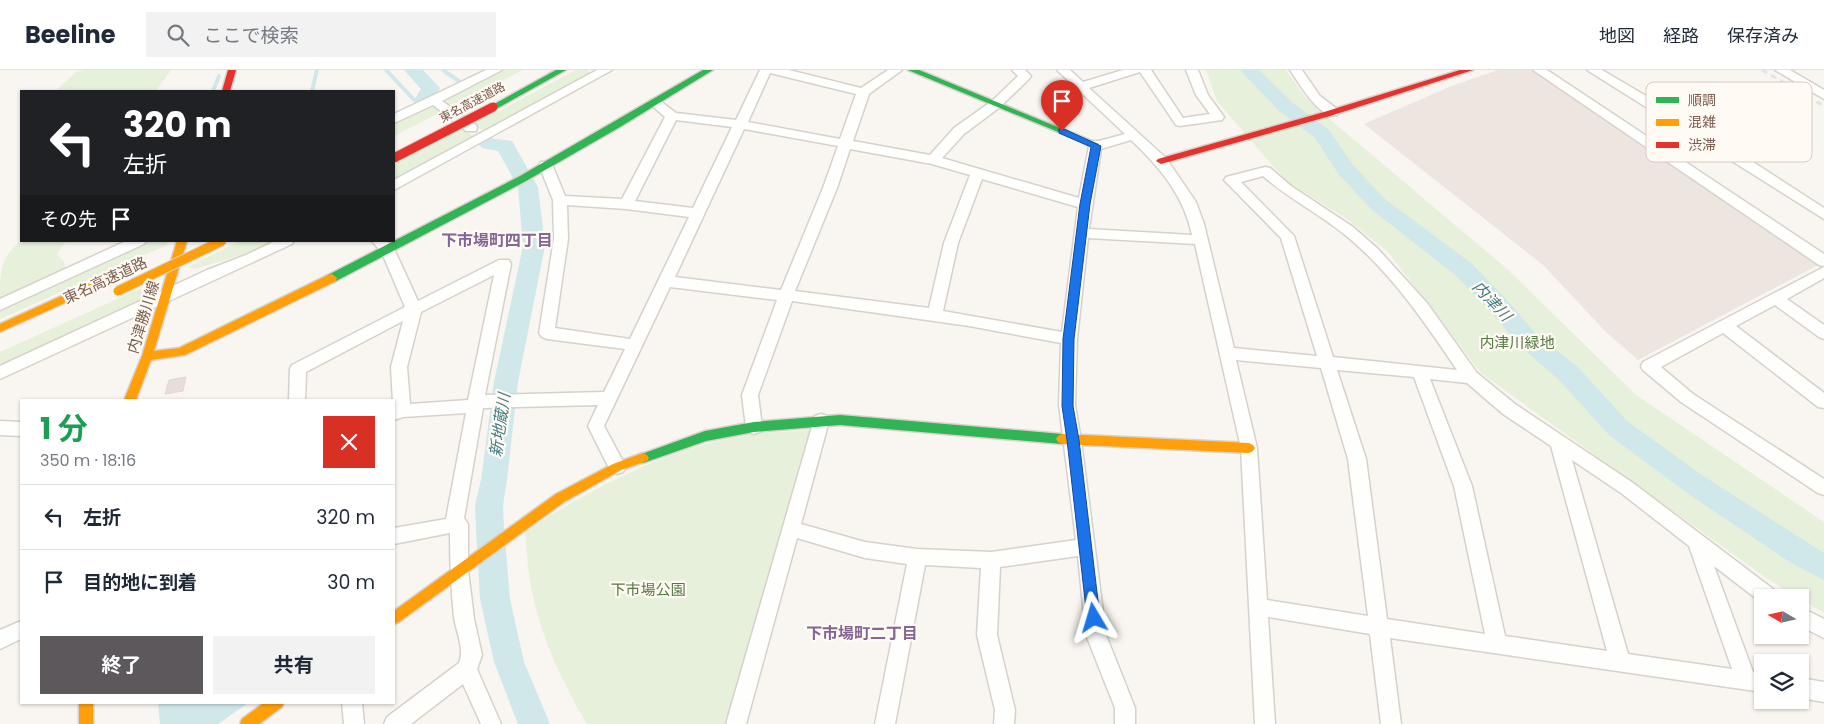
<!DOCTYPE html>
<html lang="ja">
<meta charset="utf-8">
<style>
body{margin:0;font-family:Poppins,"Noto Sans JP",sans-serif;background:#f2f2f3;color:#1f2937;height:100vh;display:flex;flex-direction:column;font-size:19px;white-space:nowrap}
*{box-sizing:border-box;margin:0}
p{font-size:16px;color:#747a83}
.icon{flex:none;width:28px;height:28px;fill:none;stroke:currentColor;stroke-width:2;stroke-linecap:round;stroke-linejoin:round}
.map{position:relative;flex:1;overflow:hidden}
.drawer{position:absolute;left:20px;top:329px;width:375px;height:305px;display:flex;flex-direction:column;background:#fff;border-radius:0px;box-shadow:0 1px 4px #0004}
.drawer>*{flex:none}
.hud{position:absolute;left:20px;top:20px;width:375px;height:152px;border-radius:0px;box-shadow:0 1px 4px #0004;background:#202124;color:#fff;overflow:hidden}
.needle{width:32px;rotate:279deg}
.buttons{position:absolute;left:1754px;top:519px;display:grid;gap:10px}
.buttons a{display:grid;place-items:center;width:55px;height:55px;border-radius:0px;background:#fff;box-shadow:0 1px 4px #0004;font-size:25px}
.pin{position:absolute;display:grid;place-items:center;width:42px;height:42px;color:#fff;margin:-51px -21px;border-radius:50% 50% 50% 0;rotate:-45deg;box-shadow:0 0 5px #0007}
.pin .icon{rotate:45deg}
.me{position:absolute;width:55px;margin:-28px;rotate:353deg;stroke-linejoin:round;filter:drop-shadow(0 0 4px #0008)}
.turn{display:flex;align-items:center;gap:18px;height:105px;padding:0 20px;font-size:22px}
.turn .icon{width:65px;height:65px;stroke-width:2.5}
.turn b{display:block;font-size:35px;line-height:42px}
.then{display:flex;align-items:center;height:48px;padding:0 20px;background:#0003;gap:10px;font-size:19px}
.round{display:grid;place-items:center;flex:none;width:52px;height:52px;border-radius:0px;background:#f2f2f3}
.summary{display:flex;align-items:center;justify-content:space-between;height:85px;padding:0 20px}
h1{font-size:30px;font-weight:700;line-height:38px;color:#1e9e55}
.action{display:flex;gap:10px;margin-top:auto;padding:10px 20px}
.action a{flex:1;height:58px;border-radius:0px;background:#5c585b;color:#fff;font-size:20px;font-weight:700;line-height:58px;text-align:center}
.action a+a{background:#f2f2f3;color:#1f2937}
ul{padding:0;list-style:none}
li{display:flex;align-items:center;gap:15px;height:65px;padding:0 20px;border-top:1px solid #e0e1e3}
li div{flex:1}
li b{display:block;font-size:19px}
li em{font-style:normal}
header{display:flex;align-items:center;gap:30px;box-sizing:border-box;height:70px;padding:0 25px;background:#fff;border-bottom:1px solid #e0e1e3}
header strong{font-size:24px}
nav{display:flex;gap:28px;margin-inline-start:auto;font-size:18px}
.search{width:350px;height:45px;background:#f2f2f3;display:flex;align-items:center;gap:12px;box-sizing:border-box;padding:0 18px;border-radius:0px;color:#747a83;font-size:19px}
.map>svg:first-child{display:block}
</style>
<header>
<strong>Beeline</strong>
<div class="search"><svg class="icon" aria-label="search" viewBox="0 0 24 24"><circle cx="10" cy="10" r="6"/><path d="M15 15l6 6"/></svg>ここで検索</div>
<nav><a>地図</a><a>経路</a><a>保存済み</a></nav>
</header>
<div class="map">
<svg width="1824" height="654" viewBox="0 0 1824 654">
<rect width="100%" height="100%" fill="#f9f5f0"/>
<polygon fill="#ede5e0" points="1498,0 1535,0 1820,194 1638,290 1606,262 1543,195 1364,54 1454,15"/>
<g fill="#e7f0db">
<polygon points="85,0 171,0 156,21 56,21 76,2"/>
<polygon points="499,0 523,0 450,38 441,31"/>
<polygon points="576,0 587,0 590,2 588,6 488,61 482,60 474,54"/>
<polygon points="1206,0 1286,0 1305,27 1327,47 1506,198 1636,325 1824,452 1824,543 1769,510 1482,304 1388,182 1347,149 1286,111 1217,31"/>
<polygon points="424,36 432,36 441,42 394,66 394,51"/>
<polygon points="464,59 473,66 473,69 394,112 394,94"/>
<path d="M21,170L66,171L57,184L64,192L66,200L0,228C0,200 0,189 21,170Z"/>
<polygon points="148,171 168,171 167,175 0,249 0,239"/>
<polygon points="240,171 274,171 249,183 194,199 188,197"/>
<path d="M155,212L159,216C144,241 32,285 0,300V282Z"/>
<path d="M811,360L725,654H587C563,614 543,572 533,526C528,505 527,482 525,461C596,417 671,375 755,364C773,362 793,361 811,360Z"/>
</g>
<polygon fill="#d0e8ea" points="158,633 158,632 248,633 218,654 160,654"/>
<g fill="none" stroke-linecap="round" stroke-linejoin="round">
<g stroke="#d0e8ea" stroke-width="4">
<polyline points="386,0 418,34 422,32"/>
<polyline points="443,0 460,12 458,15"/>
<polyline points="213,21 219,6"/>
<polyline points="312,21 317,0"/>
</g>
<g fill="#d0e8ea" fill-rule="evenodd">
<polygon points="404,0 423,0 440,18 431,34 424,36 417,34 414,30 421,19"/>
<polygon points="1240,0 1259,0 1293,33 1329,60 1353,95 1385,129 1471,193 1509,232 1536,264 1579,298 1627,351 1705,407 1824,483 1824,510 1791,493 1687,423 1609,365 1561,312 1520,276 1493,244 1455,205 1371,139 1339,105 1315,68 1279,41"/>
<polygon points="489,68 512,71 538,117 545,176 518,312 507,410 503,435 504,459 510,529 524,592 550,654 518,654 494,592 480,529 476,459 475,435 481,410 494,312 523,176 518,117 498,81 482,78 479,74 482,70"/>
</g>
</g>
<polygon fill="#e6ded7" stroke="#e2d8d2" points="186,307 183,321 165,324 169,310"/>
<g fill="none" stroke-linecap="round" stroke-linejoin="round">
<g stroke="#d7d1cb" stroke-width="3">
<g id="street">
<polygon points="486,0 502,0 442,31 476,55 477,58 476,61 466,61 433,35 394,53 394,44"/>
<polygon points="597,0 612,0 394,120 394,110"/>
<path d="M760,0H789L861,18L888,0H902L869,24L853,71L930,85L954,58L992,31L1018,6L1012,0H1025L1031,6L1029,9L1000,37L964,64L942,88L1079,128L1090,71H1099L1125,64L1057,0H1070L1083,12L1123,0H1151L1183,48L1210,44L1196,25L1186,0H1198L1208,25L1224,47L1222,50L1180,56L1176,55L1140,2L1089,18L1166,88L1196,132L1204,154L1234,278L1317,286L1281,168L1224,110L1226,107L1265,97L1270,98L1291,116L1353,157L1378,179L1427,233L1477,303L1515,334L1633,413L1777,522L1779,528H1762V533L1714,496L1753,602L1762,604V622L1390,568L1401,654H1381L1370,564L1268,547L1275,654H1255L1241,378L1195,174L1088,168L1077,269L1075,335L1081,370L1106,565L1135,638V654H1115V638L1086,565L1078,486L1000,497L997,565L1015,640L1014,654H994L995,640L977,565L981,498L925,495L895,654H875L907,494L865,488L797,468L746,654H726L815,346L821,344L827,346L829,351L801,454L865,472L917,479L991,482L1076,470L1059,335L1061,273L969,256L792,231L758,325L762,357L760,362L754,364L748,362L746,357L742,325L777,230L670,217L604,356L626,397L623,402L617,404L611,402L588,356L598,335L483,338L464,448L468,454V500L474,549L482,585L477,599L501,654H481L463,614L411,654H384L387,647L459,593C465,578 456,562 454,547C451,519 450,491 450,463L394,474V458L446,449L466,343L403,347L394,350L391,297L403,251L306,302L305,330H289L290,299L292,295L405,237L382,183L372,171H387L395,181L418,231L499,190H509L511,194L485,325L604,322L625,279L547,269L542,267L539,263L554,169L553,130L539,95L541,92H551L565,126L622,129L665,47L649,33L651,30H659L676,43L736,50ZM770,3L856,24L840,69L748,52ZM676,50L732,57L693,138L635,131ZM744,59L838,76L823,118L781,220L675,207ZM1131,70C1160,97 1184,126 1192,165L1089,159L1101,79ZM850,79L932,94L970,105L944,173L929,238L795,221L837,118ZM1263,106C1288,128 1318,143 1344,164C1390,201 1424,251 1457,300L1333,287L1294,166L1241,112ZM982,109L1078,137L1062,262L943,241L958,173ZM567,135L626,139L689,147L630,269L555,258L568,169ZM494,205L468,330L410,334L407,297L421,242ZM1236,290L1321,298L1348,389L1368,546L1267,530L1257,378ZM1337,300L1414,307L1454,416L1485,564L1387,549L1366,389ZM1430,309L1467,313L1503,344L1551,376L1607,581L1505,566L1472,416ZM1572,390L1621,423L1689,476L1732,599L1628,584Z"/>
<path d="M1290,0H1302L1320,26L1337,39L1339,42L1337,45C1319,49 1299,13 1290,0Z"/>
<polygon points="1533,0 1547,0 1824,184 1824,196 1819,195"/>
<polygon points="1587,0 1602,0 1702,59 1824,138 1824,149"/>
<polygon points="1775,0 1790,0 1824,20 1824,29"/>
<polygon points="126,171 146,171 144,174 0,240 0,229"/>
<polygon points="275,171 294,171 292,174 0,309 0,296 207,200 246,185"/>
<polygon points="1824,197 1824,208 1787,229 1824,255 1824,269 1819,267 1775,235 1736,256 1824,323 1824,338 1818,337 1723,263 1661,297 1693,324 1824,409 1824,425 1818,423 1681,332 1643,300 1641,296 1643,292"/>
<polygon points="0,351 21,352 21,366 0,365"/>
<polygon points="1800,537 1824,549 1824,568 1800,556"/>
<polygon points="21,551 21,569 0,579 0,560"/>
<polygon points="1800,608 1824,612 1824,632 1800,628"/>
<polygon points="342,632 362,632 364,654 344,654"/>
</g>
</g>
<g stroke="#d9d2cb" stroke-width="3">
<g id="fast">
<polygon points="556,0 566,0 496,39 493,40 489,37"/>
<polygon points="703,0 713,0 620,57 526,111 336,211 332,212 327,208 328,205 520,106"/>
<polygon points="908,0 919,0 1099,74 1095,77 1092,76"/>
<polygon points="840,345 1062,364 1066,366 1068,369 1066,372 1062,374 840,355 754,362 706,371 643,393 639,391 637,388 639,385 705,361 754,352"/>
</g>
</g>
<g stroke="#d9d2cb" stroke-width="3">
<g id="slow">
<polygon points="177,171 187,171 154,281 179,278 328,205 332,204 337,208 336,211 185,285 151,290 136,330 124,330 142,286"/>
<polygon points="123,198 127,199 128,202 127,205 0,262 0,254"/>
<polygon points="1062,364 1249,373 1253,375 1255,378 1253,381 1249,383 1062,374 1058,372 1056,369 1058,366"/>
<polygon points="643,383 647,385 649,388 647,391 621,400 564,432 399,552 394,554 394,541 556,424 613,394"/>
<rect x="79" y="632" width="14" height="22"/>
<polygon points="265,632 284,632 282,637 259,654 240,654 242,649"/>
</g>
</g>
<g stroke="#d9d2cb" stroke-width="3">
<g id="jam">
<polygon points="228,0 236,0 230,21 222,21"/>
<polygon points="1460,0 1473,0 1330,46 1161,94 1156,91 1158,89 1324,42"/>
</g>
</g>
<use href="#street" fill="#fefefd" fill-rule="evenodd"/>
<use href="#fast" fill="#30b455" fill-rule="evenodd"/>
<use href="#slow" fill="#ff9f0a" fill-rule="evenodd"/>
<use href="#jam" fill="#e5322d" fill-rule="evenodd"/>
<polyline stroke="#e6e3e7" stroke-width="3" stroke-dasharray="6 4.5" stroke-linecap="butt" points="1762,0 1824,36"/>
<g stroke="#dad1cc" stroke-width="11" stroke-linecap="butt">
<polyline id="slow-bridge" points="118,221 222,171"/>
</g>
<g stroke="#dad1cc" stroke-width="11" stroke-linecap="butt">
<polyline id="jam-bridge" points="394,88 493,37"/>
</g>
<use href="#slow-bridge" stroke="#ff9f0a" stroke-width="9"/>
<use href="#jam-bridge" stroke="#e5322d" stroke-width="9"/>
</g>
<polygon fill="#1a73e8" stroke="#114b97" points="1062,58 1101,76 1090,134 1074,269 1073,336 1079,370 1100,548 1098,552 1094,554 1089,552 1087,548 1067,370 1062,336 1063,269 1080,134 1091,77 1059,63 1059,59"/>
<g text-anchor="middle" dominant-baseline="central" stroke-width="4.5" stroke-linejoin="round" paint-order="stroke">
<g font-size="12" fill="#7a5c4d" stroke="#fffaf3">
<text transform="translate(472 32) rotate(-28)">東名高速道路</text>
</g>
<g font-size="15" fill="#7a5c4d" stroke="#fffaf3">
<text transform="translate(105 210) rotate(-25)">東名高速道路</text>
<text transform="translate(143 247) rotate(-73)">内津勝川線</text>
</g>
<g font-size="15" fill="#537a41" stroke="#fffaf3">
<text x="1517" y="272">内津川緑地</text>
<text x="648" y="519">下市場公園</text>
</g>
<g font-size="16" font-weight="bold" fill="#846695" stroke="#fffaf3">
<text x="497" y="170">下市場町四丁目</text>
<text x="862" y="563">下市場町二丁目</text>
</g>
<g font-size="16" font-style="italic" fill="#437c86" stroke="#fffaf3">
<text transform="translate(1492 231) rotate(47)">内津川</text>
<text transform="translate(500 355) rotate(-82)">新地蔵川</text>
</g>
</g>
<rect x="1646" y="12" width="166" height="80" rx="8" fill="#fffaf3" stroke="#d7cbc1" stroke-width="1"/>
<rect x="1656" y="27" width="23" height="6" fill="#30b455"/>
<rect x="1656" y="49" width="23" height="7" fill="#ff9f0a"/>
<rect x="1656" y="72" width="23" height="6" fill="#e5322d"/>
<g font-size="14" fill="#7a5c4d">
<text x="1688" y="35">順調</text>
<text x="1688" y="57">混雑</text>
<text x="1688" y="80">渋滞</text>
</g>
</svg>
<div class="buttons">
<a><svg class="needle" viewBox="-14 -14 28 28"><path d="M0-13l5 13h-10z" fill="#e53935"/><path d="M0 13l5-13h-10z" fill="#747a83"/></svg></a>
<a><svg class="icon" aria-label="layers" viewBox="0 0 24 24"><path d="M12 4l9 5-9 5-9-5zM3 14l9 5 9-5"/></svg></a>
</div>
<div class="pin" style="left:1062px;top:61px;background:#d93025"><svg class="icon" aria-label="arrive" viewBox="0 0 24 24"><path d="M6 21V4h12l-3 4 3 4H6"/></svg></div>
<svg class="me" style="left:1094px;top:548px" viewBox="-20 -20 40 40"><path d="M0-17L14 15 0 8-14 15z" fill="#1a73e8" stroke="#fff" stroke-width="4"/></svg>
<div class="hud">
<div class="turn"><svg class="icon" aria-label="left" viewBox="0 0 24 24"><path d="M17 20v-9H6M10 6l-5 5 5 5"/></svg><div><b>320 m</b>左折</div></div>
<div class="then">その先<svg class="icon" aria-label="arrive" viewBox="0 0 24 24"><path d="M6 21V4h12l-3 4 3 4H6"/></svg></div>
</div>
<section class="drawer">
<div class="summary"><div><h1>1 分</h1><p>350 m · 18:16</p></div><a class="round" style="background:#d93025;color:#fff"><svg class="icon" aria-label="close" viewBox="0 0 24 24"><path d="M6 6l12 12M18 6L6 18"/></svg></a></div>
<ul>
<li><svg class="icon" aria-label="left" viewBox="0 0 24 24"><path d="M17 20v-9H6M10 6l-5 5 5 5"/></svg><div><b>左折</b></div><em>320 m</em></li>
<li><svg class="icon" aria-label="arrive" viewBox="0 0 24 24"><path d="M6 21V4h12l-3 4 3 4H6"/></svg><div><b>目的地に到着</b></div><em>30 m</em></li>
</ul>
<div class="action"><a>終了</a><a>共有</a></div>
</section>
</div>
